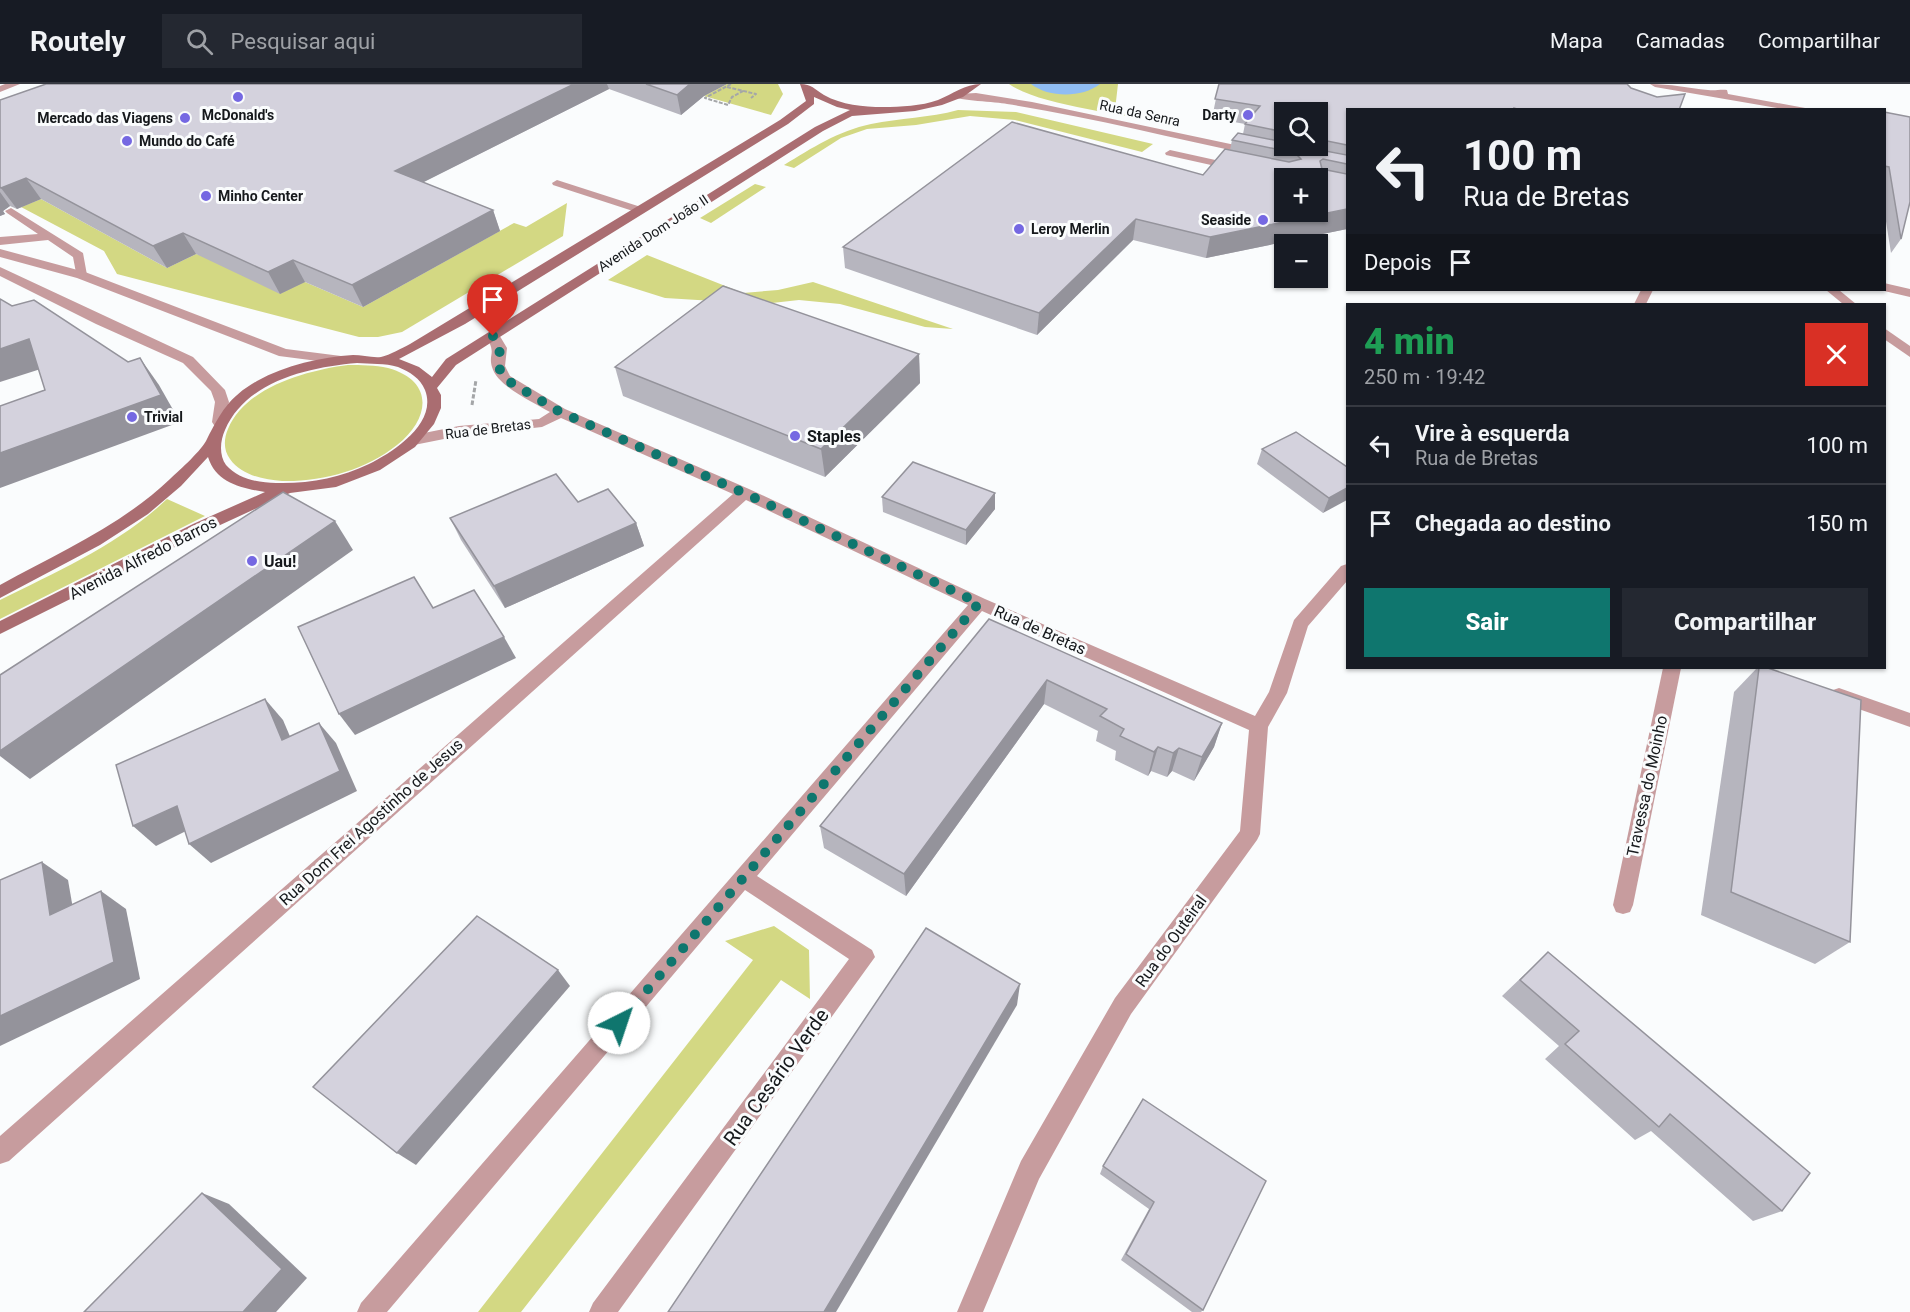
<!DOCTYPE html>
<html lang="pt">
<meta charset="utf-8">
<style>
body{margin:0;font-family:Roboto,sans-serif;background:#242831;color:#f1f3f6;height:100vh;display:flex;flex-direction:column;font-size:22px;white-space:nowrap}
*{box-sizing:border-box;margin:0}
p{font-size:20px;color:#9ea1a6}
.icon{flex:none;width:33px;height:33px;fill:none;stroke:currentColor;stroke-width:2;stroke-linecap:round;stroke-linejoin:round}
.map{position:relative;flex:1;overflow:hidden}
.panel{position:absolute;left:1346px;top:219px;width:540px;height:366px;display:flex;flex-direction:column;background:#171b24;border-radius:0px;box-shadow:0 2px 4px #0004}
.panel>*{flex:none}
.top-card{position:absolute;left:1346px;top:24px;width:540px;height:183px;border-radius:0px;box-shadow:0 2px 4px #0004;background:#171b24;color:#f1f3f6;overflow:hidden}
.tools{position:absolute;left:1274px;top:18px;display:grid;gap:12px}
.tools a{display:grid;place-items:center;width:54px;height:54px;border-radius:0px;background:#171b24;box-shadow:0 2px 4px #0004;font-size:30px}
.pin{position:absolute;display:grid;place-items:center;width:51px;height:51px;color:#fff;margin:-62px -26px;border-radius:50% 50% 50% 0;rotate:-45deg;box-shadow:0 0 6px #0007}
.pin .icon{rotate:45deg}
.me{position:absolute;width:66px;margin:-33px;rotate:41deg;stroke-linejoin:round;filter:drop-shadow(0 0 4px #0008)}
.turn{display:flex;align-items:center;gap:21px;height:126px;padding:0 18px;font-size:27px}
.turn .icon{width:78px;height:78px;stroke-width:2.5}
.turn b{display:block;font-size:42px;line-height:51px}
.then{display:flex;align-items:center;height:57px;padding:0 18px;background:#0003;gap:12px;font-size:22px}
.round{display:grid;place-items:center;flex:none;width:63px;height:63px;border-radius:0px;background:#242831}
.overview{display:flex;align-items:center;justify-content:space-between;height:102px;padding:0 18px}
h1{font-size:36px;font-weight:800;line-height:45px;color:#1e9e55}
.cta{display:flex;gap:12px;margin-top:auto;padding:12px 18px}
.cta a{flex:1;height:69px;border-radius:0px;background:#0f766e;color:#fff;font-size:24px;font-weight:800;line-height:69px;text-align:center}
.cta a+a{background:#242831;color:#f1f3f6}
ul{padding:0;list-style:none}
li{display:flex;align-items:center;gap:18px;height:78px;padding:0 18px;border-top:2px solid #363941}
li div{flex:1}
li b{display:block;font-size:22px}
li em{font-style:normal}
header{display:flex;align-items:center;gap:36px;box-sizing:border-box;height:84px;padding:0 30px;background:#171b24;border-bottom:2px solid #363941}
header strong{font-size:28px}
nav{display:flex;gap:33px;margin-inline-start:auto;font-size:21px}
.search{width:420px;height:54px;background:#242831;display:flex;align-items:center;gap:15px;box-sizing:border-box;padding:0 21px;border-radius:0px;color:#9ea1a6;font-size:22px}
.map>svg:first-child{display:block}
</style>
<header>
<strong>Routely</strong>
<div class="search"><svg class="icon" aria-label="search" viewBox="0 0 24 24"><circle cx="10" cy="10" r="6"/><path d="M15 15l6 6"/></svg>Pesquisar aqui</div>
<nav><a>Mapa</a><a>Camadas</a><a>Compartilhar</a></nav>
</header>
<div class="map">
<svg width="1910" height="1228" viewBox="0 0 1910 1228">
<rect width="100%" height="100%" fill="#fafcfd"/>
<g fill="#d3d883">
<polygon points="727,0 778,0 783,10 771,31 704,12"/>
<path d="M1009,0H1118L1115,26L1159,38C1122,30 1038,21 1009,0Z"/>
<path d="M958,26L1016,28L1153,60L1142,68L1015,36L970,32L916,41L867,45L841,54L794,84L784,81C812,64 838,47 871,40C900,34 929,34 958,26Z"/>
<polygon points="755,100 766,103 711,139 700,134"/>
<polygon points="41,115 167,184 196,170 305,198 363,223 514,139 526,143 567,119 563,152 402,248 378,253 359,253 117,190 104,167 21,123"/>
<polygon points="647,171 743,209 778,206 813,198 953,245 925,243 840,220 799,216 763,220 665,214 608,196"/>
<path d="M348,281C361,281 375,281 388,284C435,297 430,335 397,361C366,386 322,398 282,397C264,396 241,391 230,375C223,366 224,354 228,345C245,303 308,286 348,281Z"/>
<path d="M167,415L205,432L0,535V516C58,487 120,460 167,415Z"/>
<polygon points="774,842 809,866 810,915 781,896 521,1228 478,1228 753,876 725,857"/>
</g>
<path fill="#90bdf3" d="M1031,0H1100C1082,14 1049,14 1031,0Z"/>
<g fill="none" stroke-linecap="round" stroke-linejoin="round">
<g stroke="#a4a6a8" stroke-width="2" stroke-dasharray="4 1.5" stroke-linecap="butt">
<polyline points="731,0 705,14 728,21 732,13 743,7"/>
<polyline points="727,3 756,10 751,14"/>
</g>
<polyline stroke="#a4a6a8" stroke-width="3" stroke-dasharray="4.5 2" stroke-linecap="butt" points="472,321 476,296"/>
<g fill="#c79c9e" fill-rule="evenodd">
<polygon points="5,0 20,0 0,8 0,2"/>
<polygon points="1170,66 1238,81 1243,84 1238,87 1166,71 1165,69"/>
<polygon points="557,96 644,124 646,126 640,129 636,128 553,101 552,99"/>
<polygon points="11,124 83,169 87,191 85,194 77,194 73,173 48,156 0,161 0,153 38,150 7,129 5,127"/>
</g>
<g fill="#c79c9e" fill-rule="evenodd">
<path d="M1650,0C1670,0 1688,4 1708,6C1715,7 1721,5 1727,6L1728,10L1816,26H1789L1655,3Z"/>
<path d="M976,9L1032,18L1254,65L1259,68L1254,71C1172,54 1090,33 1007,20C997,18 957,16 953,13L958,10Z"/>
<polygon points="0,165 85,188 286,265 341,272 348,276 341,280 279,272 77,194 0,173"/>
<polygon points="0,183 193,273 225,306 229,318 224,341 214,341 212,338 215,318 211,307 183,279 96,240 0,192"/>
<polygon points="1884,199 1910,205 1910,213 1880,206 1884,206"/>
<polygon points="1641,206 1653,206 1646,220 1634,220"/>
<polygon points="1826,206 1839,206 1856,220 1843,220"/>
<polygon points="1884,244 1910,262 1910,273 1884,255"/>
<path d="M493,248L498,249L507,264L505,282L510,292L565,325L749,405L985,515L1255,632L1269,608L1294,536L1341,482L1347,480V497L1308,542L1287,609L1268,643L1260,750L1257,756L1131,930L1039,1095L983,1228H957L1021,1077L1115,914L1240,747L1249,646L982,527L757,792L872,866L875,873L618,1228H589L593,1219L849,875L745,806L387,1228H357L361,1219L968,521L746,416L9,1077L0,1080V1052L733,410L561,334L542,343L459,352L414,361L409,359L407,356L409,353L414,351L459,342L539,335L550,328C533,318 497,302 492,283C488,269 497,271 486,252Z"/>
<polygon points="1663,584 1681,584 1633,821 1630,828 1623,830 1616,828 1613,821"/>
<polygon points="1839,604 1910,629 1910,643 1833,616 1830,611 1833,606"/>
</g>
<path fill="#aa6d71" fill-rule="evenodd" d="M800,0C812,0 814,5 824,11C842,21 863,23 883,23C901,23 921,22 938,16C953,10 965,0 981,0L963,13L942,21L915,27L852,32L823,47L456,281L437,304L441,311V324L434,340L415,363L380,386L336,403L290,409L205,448L0,550V537L193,440L265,408C241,404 216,399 208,373L181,402L148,430L100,461L0,514V501C58,469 122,441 170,395C181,385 202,366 207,355C221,328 229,313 257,297C286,281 321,273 353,271C362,271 372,274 381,273C390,271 402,264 410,260L780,36L806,17ZM814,13L837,23L850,26L815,43L446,275L432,293L419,283L399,275L465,240L788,40L814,20ZM357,279C370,280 385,279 398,283C410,288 420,294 425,306C438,339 393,368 369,380C340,394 308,400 276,399C259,399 238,395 226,381C219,371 220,357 225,346C246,297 309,283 357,279Z"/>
</g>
<g fill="#b6b5be" fill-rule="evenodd">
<polygon points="46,0 727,0 704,12 681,31 609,5 423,98 493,126 500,147 363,223 305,198 280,210 196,170 167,184 41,115 17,125 10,122 3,127 5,130 0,132 0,16"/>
<path d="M1219,0L1631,4L1679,26H1347V145L1206,174L1133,156L1037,251L845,184L843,163L1203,91L1230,66L1232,56L1243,50L1245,40L1212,34ZM1284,28H1317V62H1284Z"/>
<polygon points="1884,28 1901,155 1891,169 1884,125"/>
<polygon points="919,270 920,299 825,393 623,312 615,283"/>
<polygon points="1262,365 1347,383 1323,429 1257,380"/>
<polygon points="995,409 995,425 966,461 883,428 882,413"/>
<polygon points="578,418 636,439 644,462 505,524 461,456 450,434"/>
<polygon points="989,535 1222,639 1214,663 1194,697 1172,687 1167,693 1151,687 1148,692 1115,676 1116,667 1096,657 1098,647 1044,620 906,812 824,764 820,742"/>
<polygon points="1757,584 1768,584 1850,858 1815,880 1701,831 1734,608"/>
<polygon points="1548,868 1782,1127 1753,1137 1651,1047 1635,1056 1545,975 1559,962 1502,912"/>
<polygon points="1143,1015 1203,1226 1201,1228 1192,1228 1121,1176 1149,1125 1100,1090 1103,1082"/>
</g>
<g fill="#94939b">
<polygon points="574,0 607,0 609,5 404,108 395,87"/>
<polygon points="690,0 727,0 704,12 681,31 677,11"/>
<polygon points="26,94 41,115 17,125 1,104"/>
<polygon points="0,108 10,122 3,127 5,130 0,132"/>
<polygon points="1347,125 1347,145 1206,174 1210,153"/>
<polygon points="493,126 500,147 363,223 352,201"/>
<polygon points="1136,135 1133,156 1037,251 1039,229"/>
<polygon points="183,149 196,170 167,184 153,162"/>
<polygon points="293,176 305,198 280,210 268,188"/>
<polygon points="29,255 50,282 0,298 0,265"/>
<polygon points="919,270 920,299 825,393 821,365"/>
<polygon points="140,274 159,301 180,338 0,404 0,369"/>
<polygon points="1347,404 1347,416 1323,429 1329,414"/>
<polygon points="995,409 995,425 966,461 966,446"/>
<polygon points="335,437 353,466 30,695 0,672 0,667"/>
<polygon points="636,439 644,462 505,524 494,502"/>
<polygon points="504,553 516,574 355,651 339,630"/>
<polygon points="1047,596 1044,620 906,812 904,790"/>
<polygon points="265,615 283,636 300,676 282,656"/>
<polygon points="319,639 336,659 357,707 211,779 189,760"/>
<polygon points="1222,639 1214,663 1194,697 1202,673"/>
<polygon points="1158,663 1151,687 1148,692 1154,668"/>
<polygon points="1179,664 1172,687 1167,693 1173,669"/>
<polygon points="177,722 198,741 156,762 133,742"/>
<polygon points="42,778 68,796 77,848 50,831"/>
<polygon points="101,807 126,825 140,895 0,962 0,932"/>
<polygon points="558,886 570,902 416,1081 397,1069"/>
<polygon points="1020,900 1017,921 836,1228 824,1228"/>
<polygon points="202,1109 229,1120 307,1194 276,1228 243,1228"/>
</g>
<g fill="#d4d2dd" stroke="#94939b" stroke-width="1.5" fill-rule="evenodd">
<polygon points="46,0 574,0 395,87 493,126 352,201 293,176 268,188 183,149 153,162 26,94 1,104 0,103 0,16"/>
<polygon points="646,0 690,0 677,11"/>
<polygon points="1219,0 1627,0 1631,4 1657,13 1685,10 1679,26 1520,26 1514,24 1514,26 1347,26 1347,61 1317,55 1317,28 1284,28 1284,48 1245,40 1260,22 1215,15"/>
<polygon points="1884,28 1910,33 1910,118 1901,155 1889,83 1884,82"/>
<path d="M1012,38L1203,91L1225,65L1289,78L1301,75L1295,69L1232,56L1238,49L1284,58V62H1299L1347,71V80L1323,75L1320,77L1322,85L1347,90V125L1210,153L1136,135L1039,229L843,163ZM1284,94H1317V128H1284Z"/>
<polygon points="723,202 919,270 821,365 615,283"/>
<polygon points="0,215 12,222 34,216 128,278 140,274 161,311 0,369 0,322 45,306 29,255 0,265"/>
<polygon points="1296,348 1347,383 1347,404 1329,414 1262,365"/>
<polygon points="913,378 995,409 966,446 882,413"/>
<polygon points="556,390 578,418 608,405 636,439 494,502 450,434"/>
<polygon points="283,408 335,437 0,667 0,591"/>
<polygon points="414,493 433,524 474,506 504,553 339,630 298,543"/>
<polygon points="989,535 1222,639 1202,673 1179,664 1173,669 1158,663 1154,668 1120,652 1124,645 1100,632 1107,625 1047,596 904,790 820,742"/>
<polygon points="1759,584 1768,584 1861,616 1850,858 1731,808"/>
<polygon points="265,615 282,656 319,639 340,687 189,760 177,722 133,742 116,681"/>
<polygon points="42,778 50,831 101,807 114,878 0,932 0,796"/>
<polygon points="477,832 558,886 397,1069 313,1003"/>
<polygon points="926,844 1020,900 824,1228 668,1228"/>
<polygon points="1548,868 1810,1089 1782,1127 1670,1030 1659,1043 1565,960 1579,947 1520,896"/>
<polygon points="1143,1015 1266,1097 1203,1226 1126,1170 1154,1118 1103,1082"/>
<polygon points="202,1109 282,1185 243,1228 84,1228"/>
</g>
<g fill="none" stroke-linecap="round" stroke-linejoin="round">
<polyline stroke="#0f766e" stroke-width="10" stroke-dasharray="0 18" points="493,252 500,264 498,282 505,295 560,328 744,409 979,519 619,939"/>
</g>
<g fill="#7568e2" stroke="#fafcfd" stroke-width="2">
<circle cx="238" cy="13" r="6"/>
<circle cx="1248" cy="31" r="6"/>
<circle cx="185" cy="34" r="6"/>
<circle cx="127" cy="57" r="6"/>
<circle cx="206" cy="112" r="6"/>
<circle cx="1263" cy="136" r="6"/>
<circle cx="1019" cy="145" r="6"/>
<circle cx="132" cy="333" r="6"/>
<circle cx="795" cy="352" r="6"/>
<circle cx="252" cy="477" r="6"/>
</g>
<g text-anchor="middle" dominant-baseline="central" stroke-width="6" stroke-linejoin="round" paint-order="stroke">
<g font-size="14" fill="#16191c" stroke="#fafcfd">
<text transform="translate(1140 29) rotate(12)">Rua da Senra</text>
<text transform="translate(653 149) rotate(-33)">Avenida Dom João II</text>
<text transform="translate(488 345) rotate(-7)">Rua de Bretas</text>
</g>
<g font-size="14" font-weight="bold" fill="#16191c" stroke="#fafcfd" text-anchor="start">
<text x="238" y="31" text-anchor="middle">McDonald's</text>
<text x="1236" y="31" text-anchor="end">Darty</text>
<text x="173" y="34" text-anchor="end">Mercado das Viagens</text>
<text x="139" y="57">Mundo do Café</text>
<text x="218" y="112">Minho Center</text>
<text x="1251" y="136" text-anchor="end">Seaside</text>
<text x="1031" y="145">Leroy Merlin</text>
<text x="144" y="333">Trivial</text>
</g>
<g font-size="16" font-weight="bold" fill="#16191c" stroke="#fafcfd" text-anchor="start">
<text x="807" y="352">Staples</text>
<text x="264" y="477">Uau!</text>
</g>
<g font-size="16" fill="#16191c" stroke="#fafcfd">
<text transform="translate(143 474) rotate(-27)">Avenida Alfredo Barros</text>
<text transform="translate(1040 546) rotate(24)">Rua de Bretas</text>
<text transform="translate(1647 702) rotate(-78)">Travessa do Moinho</text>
<text transform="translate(371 738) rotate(-42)">Rua Dom Frei Agostinho de Jesus</text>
<text transform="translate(1171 857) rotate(-54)">Rua do Outeiral</text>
</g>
<g font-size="20" fill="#16191c" stroke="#fafcfd">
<text transform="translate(776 993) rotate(-54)">Rua Cesário Verde</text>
</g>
</g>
</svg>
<div class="tools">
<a><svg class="icon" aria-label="search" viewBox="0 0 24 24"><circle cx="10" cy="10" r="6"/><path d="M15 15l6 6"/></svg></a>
<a>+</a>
<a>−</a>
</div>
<div class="pin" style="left:493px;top:252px;background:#d93025"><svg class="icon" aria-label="arrive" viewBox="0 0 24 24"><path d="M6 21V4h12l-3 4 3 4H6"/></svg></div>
<svg class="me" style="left:619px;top:939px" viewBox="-20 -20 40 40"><circle r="19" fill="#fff"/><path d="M0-13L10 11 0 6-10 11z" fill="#0f766e"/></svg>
<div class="top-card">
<div class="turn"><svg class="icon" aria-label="left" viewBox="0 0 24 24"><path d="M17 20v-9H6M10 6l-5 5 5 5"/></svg><div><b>100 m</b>Rua de Bretas</div></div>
<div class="then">Depois<svg class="icon" aria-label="arrive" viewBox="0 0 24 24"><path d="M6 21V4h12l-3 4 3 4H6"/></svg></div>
</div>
<section class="panel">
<div class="overview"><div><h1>4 min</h1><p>250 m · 19:42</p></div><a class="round" style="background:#d93025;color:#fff"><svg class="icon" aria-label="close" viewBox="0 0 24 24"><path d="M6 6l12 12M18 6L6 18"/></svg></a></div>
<ul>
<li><svg class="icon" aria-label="left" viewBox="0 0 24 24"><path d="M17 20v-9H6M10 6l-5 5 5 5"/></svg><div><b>Vire à esquerda</b><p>Rua de Bretas</p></div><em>100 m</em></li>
<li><svg class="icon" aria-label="arrive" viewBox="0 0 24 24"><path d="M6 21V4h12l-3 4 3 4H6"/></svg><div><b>Chegada ao destino</b></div><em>150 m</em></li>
</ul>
<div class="cta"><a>Sair</a><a>Compartilhar</a></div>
</section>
</div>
